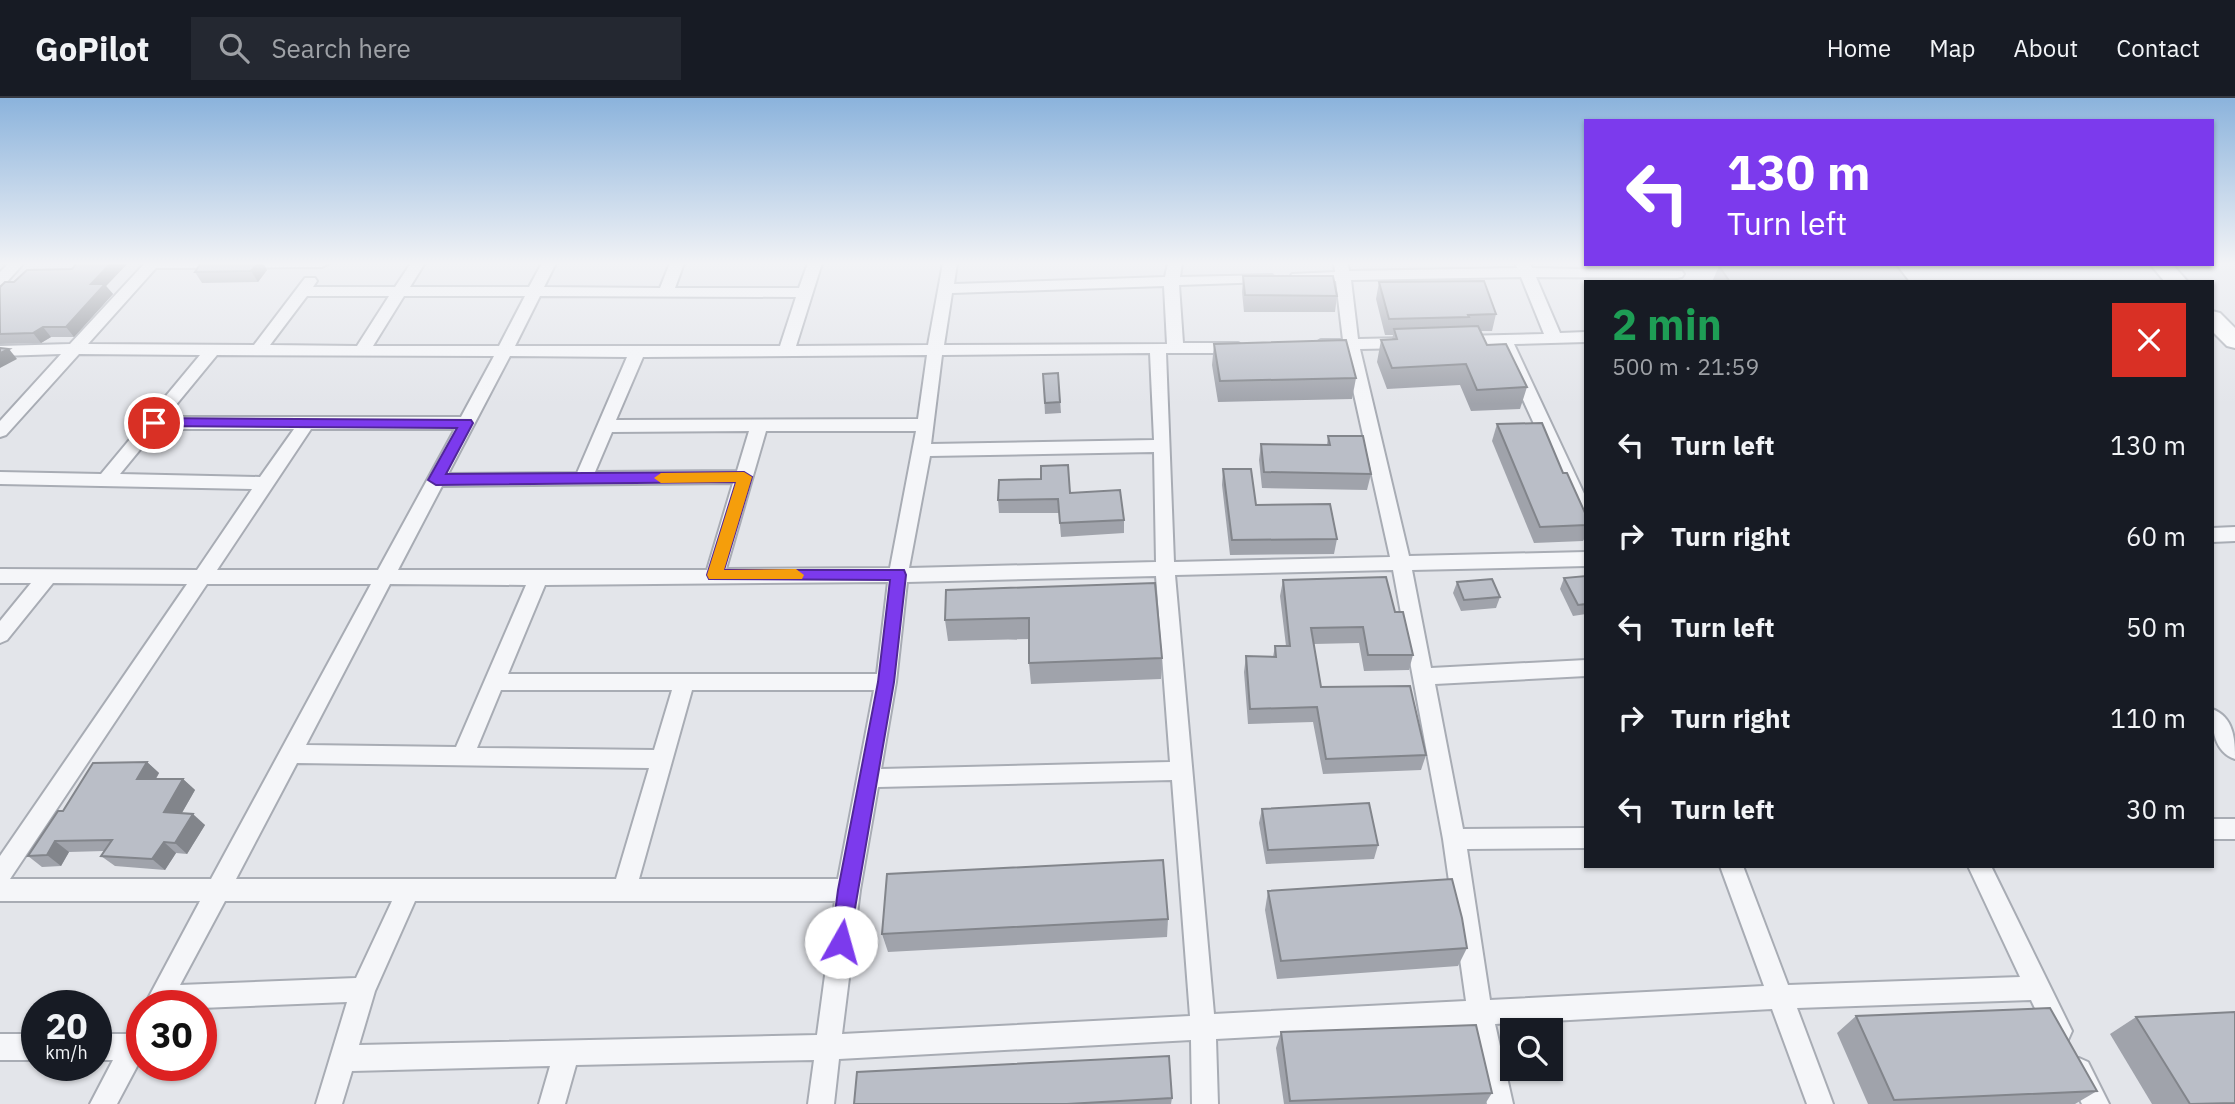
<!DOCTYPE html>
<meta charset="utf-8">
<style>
body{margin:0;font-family:"IBM Plex Sans",sans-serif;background:#242831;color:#f1f3f6;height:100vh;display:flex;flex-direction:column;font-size:26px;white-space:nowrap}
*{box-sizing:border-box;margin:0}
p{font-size:23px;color:#9ea1a6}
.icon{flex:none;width:38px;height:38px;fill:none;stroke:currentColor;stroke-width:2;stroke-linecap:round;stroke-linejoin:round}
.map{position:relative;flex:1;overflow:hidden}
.side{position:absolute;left:1584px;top:182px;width:630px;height:588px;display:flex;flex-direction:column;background:#171b24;border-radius:0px;box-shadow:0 2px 5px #0004}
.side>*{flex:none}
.guide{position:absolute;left:1584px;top:21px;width:630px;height:147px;border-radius:0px;box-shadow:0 2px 5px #0004;background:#7c3aed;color:#fff;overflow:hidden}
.controls{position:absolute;left:1500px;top:920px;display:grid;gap:14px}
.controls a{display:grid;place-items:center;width:63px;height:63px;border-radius:0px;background:#171b24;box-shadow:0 2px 5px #0004;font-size:35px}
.speed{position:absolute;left:21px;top:892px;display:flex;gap:14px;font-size:35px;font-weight:700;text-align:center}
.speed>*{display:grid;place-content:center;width:91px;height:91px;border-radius:50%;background:#171b24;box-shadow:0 2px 5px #0004;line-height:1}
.speed small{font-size:18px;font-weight:400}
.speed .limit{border:10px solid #d22;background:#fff;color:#111}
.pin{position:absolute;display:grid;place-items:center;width:60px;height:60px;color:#fff;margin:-30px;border:4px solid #fff;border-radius:50%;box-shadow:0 2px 7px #0007}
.me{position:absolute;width:77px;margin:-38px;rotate:7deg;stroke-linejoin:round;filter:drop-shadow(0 0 5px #0008)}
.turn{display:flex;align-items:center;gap:24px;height:147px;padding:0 28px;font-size:32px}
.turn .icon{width:91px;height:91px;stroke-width:2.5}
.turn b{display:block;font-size:49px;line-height:60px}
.round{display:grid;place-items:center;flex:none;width:74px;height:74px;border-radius:0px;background:#242831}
.summary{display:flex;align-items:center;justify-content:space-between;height:119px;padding:0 28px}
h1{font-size:42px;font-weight:700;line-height:52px;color:#1e9e55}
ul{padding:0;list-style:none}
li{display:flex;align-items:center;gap:21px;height:91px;padding:0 28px}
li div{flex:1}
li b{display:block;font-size:26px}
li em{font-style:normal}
header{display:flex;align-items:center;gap:42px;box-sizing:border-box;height:98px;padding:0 35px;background:#171b24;border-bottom:2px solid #363941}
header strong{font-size:33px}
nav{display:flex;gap:38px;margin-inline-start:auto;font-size:24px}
.search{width:490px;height:63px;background:#242831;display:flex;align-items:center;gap:18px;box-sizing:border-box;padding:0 24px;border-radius:0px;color:#9ea1a6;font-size:26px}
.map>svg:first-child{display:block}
</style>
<header>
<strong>GoPilot</strong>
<div class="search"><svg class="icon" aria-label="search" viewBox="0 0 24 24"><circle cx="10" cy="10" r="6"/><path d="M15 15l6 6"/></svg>Search here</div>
<nav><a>Home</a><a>Map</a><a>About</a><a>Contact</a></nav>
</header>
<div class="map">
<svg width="2235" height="1006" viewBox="0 0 2235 1006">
<rect width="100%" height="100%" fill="#e3e5ea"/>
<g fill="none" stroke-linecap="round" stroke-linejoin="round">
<g stroke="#a8acb4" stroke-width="4">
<g id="street">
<polygon points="9,165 24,165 5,186 0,187 0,174"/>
<path d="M145,165H329L322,169L156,170L88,246L254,247L305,180H315L317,183L313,189H395L411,165H425L410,189H529L542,165H556L544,189L660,190L670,165H684L675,190H799L808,165H822L796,248L928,247L943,165H957L954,186L1165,179L1168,165H1182L1180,179L1272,177L1274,180L1267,184L1179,187L1183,245H1238L1246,250L1238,255H1166L1174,464L1390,459L1344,251L1321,252L1313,247L1321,242H1343L1336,183H1297L1292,182L1290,179L1292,176L1335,174L1334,165H1348L1349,173L1517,170L1516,165H1530L1532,170L1682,173L1684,176L1682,179L1677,180L1536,179L1560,235L1586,234V244L1514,246L1586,400V426L1577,420L1498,247L1461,248L1453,243L1461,238L1544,236L1521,179L1351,182L1358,241L1406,240L1414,245L1406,250L1360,251L1409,458L1586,454V468L1412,472L1431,570L1586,562V578L1435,586L1463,731L1586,730V750L1467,751L1490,902L1764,888L1720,768H1743L1788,887L2020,879L1968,768H1991L2072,933L2068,942L2059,945L2050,942L2031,902L1797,910L1833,1006H1807L1772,911L1495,926L1513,1006H1487L1470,927L1216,941L1218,1006H1192L1191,942L839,961L834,1006H808L814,962L576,967L565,1006H539L550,968L352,973L342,1006H316L347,904L201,910L144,908L200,803H0V758L187,486L53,485L7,542L0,545V523L31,485H0V471L197,472L252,391L0,386V374L101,376L200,257L79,256L6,337L0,339V323L61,256L0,258V248L70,246ZM1164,188L1167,246L944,247L952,195ZM307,198H389L357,248L270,247ZM404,198H525L499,248H373ZM540,198L796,199L780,248H515ZM1150,255L1154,342L931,346L942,257ZM217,257L494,258L461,319H166ZM927,257L918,321L616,322L643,259ZM510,258L627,259L577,375L448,376ZM157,331H294L260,379L120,376ZM311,331H455L378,472H217ZM749,333L737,373L595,374L612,334ZM766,333H916L890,470L726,471ZM1154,354L1156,464L909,470L930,358ZM733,385L707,472H398L442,388ZM1393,472L1443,741L1466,903L1214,916L1175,477ZM1156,478L1170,664L881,671L896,584L907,484ZM888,484L877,576H508L545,487ZM207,486H371L211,781H10ZM390,486L526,487L456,649L306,647ZM501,592H672L654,652L477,650ZM692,592H874L838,781H639ZM297,665L649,670L616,781H236ZM1172,682L1190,918L842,936L860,792L878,689ZM225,803H392L356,880L180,887ZM415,803H835L817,937L359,947L375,893Z"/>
<polygon points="2235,429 2235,443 2212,444 2212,430"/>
<path d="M2212,611C2234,619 2235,642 2235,661C2214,654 2212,631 2212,611Z"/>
<rect x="2212" y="721" width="23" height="20"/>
<polygon points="142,921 142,959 117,1006 90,1006 113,962 96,962 96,936 127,936 133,924"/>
<rect x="0" y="936" width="37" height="26"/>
<polygon points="2079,960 2088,964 2109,1006 2082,1006 2066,973 2070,964"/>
</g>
</g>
<g stroke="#a8acb4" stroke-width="4">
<g id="secondary">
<polygon points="2150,166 2172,166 2188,184 2165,184"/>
<polygon points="2212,213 2220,215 2235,230 2235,250 2227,248 2212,233"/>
</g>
</g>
<use href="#street" fill="#f5f6f9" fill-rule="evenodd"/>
<use href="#secondary" fill="#fff" fill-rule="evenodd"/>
</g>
<g fill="#a0a3ab">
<polygon points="77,165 128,165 106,188 113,196 74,239 51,239 41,245 0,246 0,189 14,184 72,171"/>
<polygon points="1719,168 1909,184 1712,184"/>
<polygon points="267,172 258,184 202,185 195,174"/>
<polygon points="1243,178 1337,198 1335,214 1244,214 1242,194"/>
<polygon points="1379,184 1496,216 1492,233 1480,233 1487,247 1527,289 1520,311 1471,313 1460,287 1387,291 1377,264 1381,242 1392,242 1393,237 1385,237 1376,201"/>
<polygon points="1214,246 1356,280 1352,301 1218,304 1212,267"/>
<polygon points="1058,275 1061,315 1045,316 1043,276"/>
<polygon points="1497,326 1563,375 1586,417 1586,438 1583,443 1534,445 1492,343"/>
<polygon points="1328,338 1371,376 1367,392 1262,390 1259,362 1261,346 1327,347"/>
<polygon points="1223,371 1256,407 1337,441 1334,456 1230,457 1222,387"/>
<polygon points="1070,395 1124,422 1124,435 1061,439 1059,415 999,415 998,402"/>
<polygon points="1586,478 1586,516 1573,518 1560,491 1564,480"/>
<polygon points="1283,482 1395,514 1413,557 1409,572 1364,573 1359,545 1314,546 1321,589 1426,657 1421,672 1323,676 1313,624 1248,626 1244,574 1246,558 1273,559 1275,548 1286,548 1280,498"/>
<polygon points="1457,484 1500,499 1496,510 1461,513 1453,495"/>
<polygon points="946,492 1162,560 1161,581 1031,586 1029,565 1029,541 948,543 945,522"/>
<polygon points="147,664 159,675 156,681 183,681 195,692 182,715 205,727 187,756 176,755 165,772 115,768 101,758 104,753 69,754 61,768 42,769 28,758 63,713"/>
<polygon points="1262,711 1378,747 1374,761 1266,766 1259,725"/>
<polygon points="1268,793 1467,850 1458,868 1277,881 1265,812"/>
<polygon points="1168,821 1167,839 888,854 882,836"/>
<polygon points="2235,914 2235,1006 2152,1006 2110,936 2136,919"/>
<polygon points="1856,918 2097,993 2075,1006 1868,1006 1837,935"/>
<polygon points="1281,934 1492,995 1485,1006 1284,1006 1276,950"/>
<polygon points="1172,1000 1171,1006 854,1006"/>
</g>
<g fill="#82858b">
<polygon points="111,165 128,165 106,188 113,196 74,239 66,229 91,186"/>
<polygon points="258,165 263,165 267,172 258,184 251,173"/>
<polygon points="43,229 51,239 41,245 33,235"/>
<polygon points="9,251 17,261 0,270 0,255"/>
<polygon points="147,664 159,675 149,692 137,681"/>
<polygon points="183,681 195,692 176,725 164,714"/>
<polygon points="193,716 205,727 187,756 175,745"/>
<polygon points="55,743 69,754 61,768 47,757"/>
<polygon points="164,744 176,755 165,772 152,761"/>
</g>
<g fill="#babec7" stroke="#82858b" stroke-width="2">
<polygon points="77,165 111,165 91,186 105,186 66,229 43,229 33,235 0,236 0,189 5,184 14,184 27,172 72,171"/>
<polygon points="201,165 258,165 251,173 195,174"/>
<polygon points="1783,166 1895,166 1909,184 1730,184 1719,168"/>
<polygon points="1243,178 1333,178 1337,198 1245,197"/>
<polygon points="1484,183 1496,216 1468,217 1469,219 1389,221 1379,184"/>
<polygon points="1478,228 1487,247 1506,246 1527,289 1477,292 1466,266 1392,270 1381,242 1397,241 1394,231"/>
<polygon points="1346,242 1356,280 1220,283 1214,246"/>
<polygon points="0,250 9,251 0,255"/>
<polygon points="1058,275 1060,304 1045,305 1043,276"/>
<polygon points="1542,325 1563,375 1567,375 1586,417 1586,427 1540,429 1497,326"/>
<polygon points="1328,338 1363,338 1371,376 1264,374 1261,346 1330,347"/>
<polygon points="1068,367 1070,395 1120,392 1124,422 1060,425 1058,401 998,402 999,382 1041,381 1041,368"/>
<polygon points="1223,371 1251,371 1256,407 1330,406 1337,441 1232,442"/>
<polygon points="1586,478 1586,506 1578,507 1564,480"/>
<polygon points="1386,479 1395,514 1403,514 1413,557 1368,557 1363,529 1311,530 1321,589 1410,588 1426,657 1326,661 1317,609 1250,611 1246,558 1276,559 1275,548 1290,548 1283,482"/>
<polygon points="1492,481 1500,499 1464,502 1457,484"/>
<polygon points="1155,485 1162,560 1029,565 1029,520 945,522 946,492"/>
<polygon points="147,664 137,681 183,681 164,714 193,716 175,745 164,744 152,761 101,758 112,742 55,743 47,757 28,758 58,713 63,713 93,665"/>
<polygon points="1369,705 1378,747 1268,752 1262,711"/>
<polygon points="1163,762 1168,821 882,836 887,776"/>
<polygon points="1452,781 1462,820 1467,850 1281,863 1268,793"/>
<polygon points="2050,910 2097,993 1894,1002 1856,918"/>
<polygon points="2235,914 2235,1005 2190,1006 2136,919"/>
<polygon points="1476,927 1492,995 1290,1003 1281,934"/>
<polygon points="1169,958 1172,1000 1067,1006 854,1006 857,974"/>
</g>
<linearGradient id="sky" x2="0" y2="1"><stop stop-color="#8bb3dc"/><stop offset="0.54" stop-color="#f2f3f6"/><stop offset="1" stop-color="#f2f3f6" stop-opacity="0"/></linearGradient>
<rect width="2235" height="306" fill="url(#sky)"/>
<polygon fill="#7c3aed" stroke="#51269a" stroke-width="2" points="154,320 471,322 473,325 446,376 744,374 752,379 724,472 904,472 906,477 894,584 848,851 841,853 834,851 831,844 838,792 878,584 890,482 709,481 707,477 736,384 436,387 428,382 457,330 149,328 147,325"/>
<polygon fill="#f59e0b" points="744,374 752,379 724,472 796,471 804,477 802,481 709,481 707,477 736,384 661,385 654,380 661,375"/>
</svg>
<div class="controls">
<a><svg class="icon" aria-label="search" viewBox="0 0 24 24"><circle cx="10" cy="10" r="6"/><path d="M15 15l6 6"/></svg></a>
</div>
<div class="speed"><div>20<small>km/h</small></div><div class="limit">30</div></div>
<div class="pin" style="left:154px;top:325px;background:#d93025"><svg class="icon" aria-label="arrive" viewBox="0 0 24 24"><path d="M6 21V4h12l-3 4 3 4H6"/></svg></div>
<svg class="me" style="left:841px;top:844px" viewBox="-20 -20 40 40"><circle r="19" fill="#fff"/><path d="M0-13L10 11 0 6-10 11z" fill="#7c3aed"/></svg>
<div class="guide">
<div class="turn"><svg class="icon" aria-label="left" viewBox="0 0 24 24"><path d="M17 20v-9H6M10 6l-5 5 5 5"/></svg><div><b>130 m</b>Turn left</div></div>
</div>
<section class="side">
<div class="summary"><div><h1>2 min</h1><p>500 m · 21:59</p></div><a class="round" style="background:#d93025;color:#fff"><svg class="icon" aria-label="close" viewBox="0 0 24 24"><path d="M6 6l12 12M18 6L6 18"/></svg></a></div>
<ul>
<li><svg class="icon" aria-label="left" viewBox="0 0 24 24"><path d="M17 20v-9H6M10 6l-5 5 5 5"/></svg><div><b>Turn left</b></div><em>130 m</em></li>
<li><svg class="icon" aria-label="right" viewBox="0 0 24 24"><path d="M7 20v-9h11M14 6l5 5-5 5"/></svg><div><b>Turn right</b></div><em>60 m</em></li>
<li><svg class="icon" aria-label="left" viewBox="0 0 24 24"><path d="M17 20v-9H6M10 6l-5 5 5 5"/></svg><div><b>Turn left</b></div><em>50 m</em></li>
<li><svg class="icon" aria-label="right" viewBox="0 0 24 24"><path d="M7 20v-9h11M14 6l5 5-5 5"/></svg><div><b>Turn right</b></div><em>110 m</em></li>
<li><svg class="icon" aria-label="left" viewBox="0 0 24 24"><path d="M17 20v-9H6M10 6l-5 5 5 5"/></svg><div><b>Turn left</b></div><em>30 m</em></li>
</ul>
</section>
</div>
